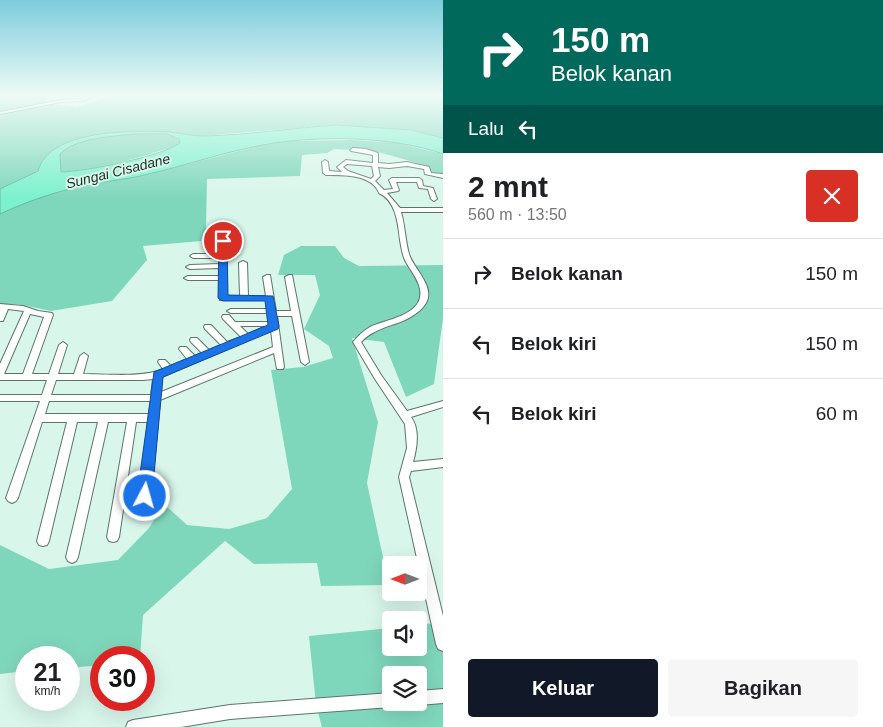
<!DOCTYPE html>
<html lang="id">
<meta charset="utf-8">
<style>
body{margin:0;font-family:Arial,sans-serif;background:#f6f6f6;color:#202124;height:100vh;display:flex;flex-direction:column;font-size:19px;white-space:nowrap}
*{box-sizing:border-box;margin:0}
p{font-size:16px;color:#757577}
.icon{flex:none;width:28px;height:28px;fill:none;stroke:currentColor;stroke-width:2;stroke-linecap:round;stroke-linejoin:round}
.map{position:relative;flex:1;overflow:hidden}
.sheet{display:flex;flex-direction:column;background:#fff;width:440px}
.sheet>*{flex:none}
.top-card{background:#00695c;color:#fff;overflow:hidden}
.needle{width:32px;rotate:270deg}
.controls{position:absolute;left:382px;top:556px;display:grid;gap:10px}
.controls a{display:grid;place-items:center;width:45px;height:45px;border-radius:5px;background:#fff;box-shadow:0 5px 20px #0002;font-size:25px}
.speed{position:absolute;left:15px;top:646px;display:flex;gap:10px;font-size:25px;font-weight:700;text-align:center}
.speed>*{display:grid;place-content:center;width:65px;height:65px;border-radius:50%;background:#fff;box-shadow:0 5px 20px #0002;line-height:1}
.speed small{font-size:12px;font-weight:400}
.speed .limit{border:8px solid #d22;background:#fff;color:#111}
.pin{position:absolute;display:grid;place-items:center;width:42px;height:42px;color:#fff;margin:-21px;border:2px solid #fff;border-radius:50%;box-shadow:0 1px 5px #0007}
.me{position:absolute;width:55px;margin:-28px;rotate:6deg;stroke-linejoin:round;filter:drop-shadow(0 0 4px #0008)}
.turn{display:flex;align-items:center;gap:18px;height:105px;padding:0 25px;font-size:22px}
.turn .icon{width:65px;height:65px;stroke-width:2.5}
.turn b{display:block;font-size:35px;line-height:42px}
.then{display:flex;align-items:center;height:48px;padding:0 25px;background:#0003;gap:10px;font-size:19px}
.round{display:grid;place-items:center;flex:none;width:52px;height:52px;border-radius:5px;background:#f6f6f6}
.headline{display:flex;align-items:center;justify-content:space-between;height:85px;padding:0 25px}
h1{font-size:30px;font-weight:600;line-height:38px}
.cta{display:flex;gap:10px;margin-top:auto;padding:10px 25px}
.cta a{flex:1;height:58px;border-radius:5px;background:#111827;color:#fff;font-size:20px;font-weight:600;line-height:58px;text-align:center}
.cta a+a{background:#f6f6f6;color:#202124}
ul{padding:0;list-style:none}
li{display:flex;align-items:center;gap:15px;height:70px;padding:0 25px;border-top:1px solid #e0e0e0}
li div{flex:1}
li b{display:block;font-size:19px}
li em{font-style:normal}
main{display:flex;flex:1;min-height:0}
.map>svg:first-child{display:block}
</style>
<main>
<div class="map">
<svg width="443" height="727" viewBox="0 0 443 727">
<rect width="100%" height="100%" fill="#d9f6eb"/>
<g fill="#7fd7bb" fill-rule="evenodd">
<polygon points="0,96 46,96 46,103 77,107 112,96 443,96 443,138 411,130 337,125 202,136 170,132 125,132 60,145 38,171 0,189"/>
<path d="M136,134H167L179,140L180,143C173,148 167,149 159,151C127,162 94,169 61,172L60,154C77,136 113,136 136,134Z"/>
<polygon points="353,140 398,143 443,154 443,178 437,178 424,165 375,151 334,149 327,153 302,155 300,176 207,179 206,229 201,241 143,246 147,260 112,301 51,311 17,304 0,304 0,214 33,199 91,184 149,174 262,145 285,141"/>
<polygon points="301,246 335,246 344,258 359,266 443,265 443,318 434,384 406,397 384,342 352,338 378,422 367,483 389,585 321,586 317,563 254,564 225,541 143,615 140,657 101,658 101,665 69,668 69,658 26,658 26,671 0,674 0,545 49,569 118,560 149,528 164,504 187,525 229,529 267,518 292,489 271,370 303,367 333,358 329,346 304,329 320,295 315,275 278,275 284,255"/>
<path d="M441,622L443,629V727H322L316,705L309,636L391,628V648H419V625ZM391,675H419V702H391Z"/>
</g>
<path fill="#7cf1cd" stroke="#62b79d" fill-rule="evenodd" d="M337,125L411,130L443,138V154C394,136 314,135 263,145C224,152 187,165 149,174C131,179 112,180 93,184C61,190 30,200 0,214V189L38,171C49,129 134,130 169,132C181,133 192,136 203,136C248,135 293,128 337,125ZM136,134H167L179,139L180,143C160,157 87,171 61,172L60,154C75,138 114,136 136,134Z"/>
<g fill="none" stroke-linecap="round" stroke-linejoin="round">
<g stroke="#5b756c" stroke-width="2">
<g id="minor">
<polygon points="89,96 95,96 82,101 61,102 0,114 0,112 61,100 81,99"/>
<path d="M353,148L366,149L378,153V163L389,164L407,162L429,167L431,173L443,174V178L425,174L424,169L407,166L389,168L378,167L380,176L375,181L384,190L393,189L389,180L392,178H419L422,180L423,186L433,188L437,199L434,201L431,199L428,189L419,188L417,182H396L399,190L398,191L387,193L400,208H443V212H401C405,225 405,240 409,254C414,270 438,288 424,306C419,312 413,316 405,320C389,327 373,329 361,342L381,375L407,411L443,401V407L411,417C420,429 417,448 413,462L443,459V467L411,471L409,477L443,616V651L438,649L436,644L399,477L407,448L405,424L375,379L353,342C358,336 363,331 370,327C387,319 425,315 420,289C418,278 409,269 404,258C402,252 401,246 400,240C398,223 396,201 379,193C372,174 343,175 326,175L323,173L322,162L325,160L328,162L329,171L342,172L337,167L346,160L373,163V155L351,151L350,150ZM347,164L372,166L374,176L371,179L348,171L343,167Z"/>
<path d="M223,239L226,241L227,296H240L239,263L243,261L247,263L248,296H266L263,277L267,275H270L276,311H291L285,277L289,275H292L309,362L305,365L301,362L292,316H277L284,367L283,369H277L274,353L160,400L151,497L149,500L145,502L141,500L139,497L148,422H136L119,537L117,541L113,542L109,541L107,537L127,422H108L78,557L76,561L72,563L68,561L66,557L98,422H77L49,541L47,545L43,546L39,545L37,541L67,422H42L18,498L16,501L12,503L8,501L6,498L40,401H0V395H42L47,380H0V364L24,311L8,309L3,321H0V304L23,306L38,311L52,313L53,315L32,374H49L59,345L63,342L67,345L58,374H74L80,356L84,353L88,356L83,374C106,374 143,378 163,369L158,362L159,360H165L171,366L187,359L179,349L180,347H186L195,356L202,353L191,342L190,340L191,338H197L209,350L221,345L205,329L204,327L205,325H211L227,342L241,337L223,319L222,317L223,315H229L235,322H269L268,313H231L227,311L231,309H268L267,300H220L219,280H188L184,278L188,276H219V268L190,269L186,267L190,265L219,264L220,258H193L190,256L193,254H220V241ZM30,314L44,317L23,374H4ZM240,326H266L248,334ZM271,330L273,347L161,392L162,377ZM153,379L151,395H51L56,380H143ZM49,401H151L149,414H45Z"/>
<polygon points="443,689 443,703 419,705 414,703 419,702 419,691"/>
<polygon points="391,693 391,702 397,702 396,705 391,707 230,719 181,727 126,727 128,722 133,720 230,705"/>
</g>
</g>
<use href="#minor" fill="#fff" fill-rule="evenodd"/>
</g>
<linearGradient id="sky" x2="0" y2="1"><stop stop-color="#7dccdd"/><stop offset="0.48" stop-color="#eefbf6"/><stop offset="1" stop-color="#eefbf6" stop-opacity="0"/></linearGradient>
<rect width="443" height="198" fill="url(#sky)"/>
<polygon fill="#1a73e8" stroke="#114b97" points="223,238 227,241 228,295 273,296 279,326 278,329 163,377 152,496 150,501 145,503 140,501 137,496 154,372 268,325 265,301 223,301 218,298 219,241"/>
<g text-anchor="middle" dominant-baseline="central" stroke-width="4" stroke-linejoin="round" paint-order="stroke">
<g font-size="14" font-style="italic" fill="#1b3029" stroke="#d9f6eb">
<text transform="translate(118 171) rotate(-14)">Sungai Cisadane</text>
</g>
</g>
</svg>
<div class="controls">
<a><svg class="needle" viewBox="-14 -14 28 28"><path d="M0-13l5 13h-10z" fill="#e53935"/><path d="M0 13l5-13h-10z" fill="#757577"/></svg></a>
<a><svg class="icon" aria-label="sound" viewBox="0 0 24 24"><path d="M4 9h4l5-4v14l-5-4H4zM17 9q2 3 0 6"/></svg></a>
<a><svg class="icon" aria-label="layers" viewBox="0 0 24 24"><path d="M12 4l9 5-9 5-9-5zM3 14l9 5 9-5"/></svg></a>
</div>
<div class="speed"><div>21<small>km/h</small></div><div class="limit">30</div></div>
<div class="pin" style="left:223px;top:241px;background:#d93025"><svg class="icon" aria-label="arrive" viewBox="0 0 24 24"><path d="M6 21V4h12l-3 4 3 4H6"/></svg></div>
<svg class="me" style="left:145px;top:496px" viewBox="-20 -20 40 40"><circle r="17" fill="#1a73e8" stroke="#fff" stroke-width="3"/><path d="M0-11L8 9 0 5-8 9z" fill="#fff"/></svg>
</div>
<section class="sheet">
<div class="top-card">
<div class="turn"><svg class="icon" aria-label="right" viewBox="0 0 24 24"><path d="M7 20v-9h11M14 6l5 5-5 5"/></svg><div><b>150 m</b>Belok kanan</div></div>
<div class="then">Lalu<svg class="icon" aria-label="left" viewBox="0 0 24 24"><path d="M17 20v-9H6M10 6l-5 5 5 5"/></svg></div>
</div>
<div class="headline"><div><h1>2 mnt</h1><p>560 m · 13:50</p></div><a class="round" style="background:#d93025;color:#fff"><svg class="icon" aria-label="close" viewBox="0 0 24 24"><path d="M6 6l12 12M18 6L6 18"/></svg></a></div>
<ul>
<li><svg class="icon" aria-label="right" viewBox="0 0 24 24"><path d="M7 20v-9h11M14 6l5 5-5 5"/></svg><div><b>Belok kanan</b></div><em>150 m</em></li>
<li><svg class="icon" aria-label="left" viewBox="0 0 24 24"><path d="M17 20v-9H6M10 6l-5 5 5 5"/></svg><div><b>Belok kiri</b></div><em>150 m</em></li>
<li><svg class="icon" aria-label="left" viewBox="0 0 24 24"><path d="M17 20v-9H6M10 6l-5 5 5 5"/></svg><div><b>Belok kiri</b></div><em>60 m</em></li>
</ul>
<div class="cta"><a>Keluar</a><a>Bagikan</a></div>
</section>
</main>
